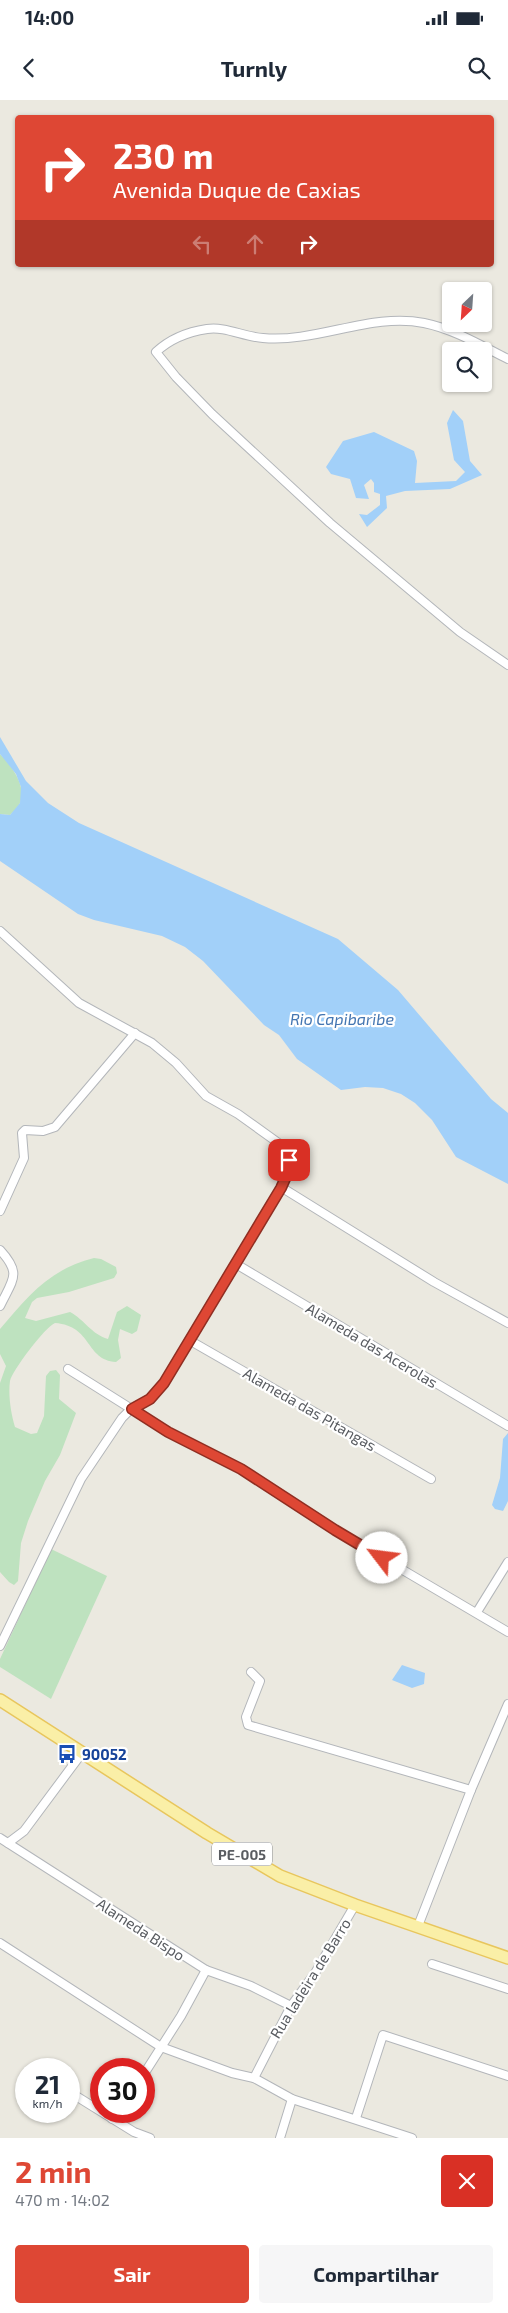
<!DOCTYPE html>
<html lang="pt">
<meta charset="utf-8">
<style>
body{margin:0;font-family:"Exo 2",sans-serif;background:#f6f6f7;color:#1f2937;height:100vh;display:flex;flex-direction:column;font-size:19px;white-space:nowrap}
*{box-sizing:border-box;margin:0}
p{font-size:16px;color:#747a83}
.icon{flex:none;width:28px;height:28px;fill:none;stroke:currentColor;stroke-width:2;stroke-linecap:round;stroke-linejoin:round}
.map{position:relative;height:2038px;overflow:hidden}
.side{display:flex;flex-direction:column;background:#fff;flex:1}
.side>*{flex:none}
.banner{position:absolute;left:15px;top:15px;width:479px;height:152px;border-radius:5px;box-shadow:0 1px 4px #0004;background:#de4734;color:#fff;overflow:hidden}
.needle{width:32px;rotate:205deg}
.tools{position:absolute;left:442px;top:182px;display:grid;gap:10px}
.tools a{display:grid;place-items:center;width:50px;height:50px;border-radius:5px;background:#fff;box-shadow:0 1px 4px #0004;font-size:25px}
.speed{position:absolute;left:15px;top:1958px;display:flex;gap:10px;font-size:25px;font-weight:700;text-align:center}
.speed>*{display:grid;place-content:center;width:65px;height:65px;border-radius:50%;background:#fff;box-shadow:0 1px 4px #0004;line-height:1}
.speed small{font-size:12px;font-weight:400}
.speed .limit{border:8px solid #d22;background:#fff;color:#111}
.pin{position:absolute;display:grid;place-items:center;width:42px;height:42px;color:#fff;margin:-21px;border-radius:10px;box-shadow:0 2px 8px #0006}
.me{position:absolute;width:55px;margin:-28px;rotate:300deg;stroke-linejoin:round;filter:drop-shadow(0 0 4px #0008)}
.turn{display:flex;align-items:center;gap:18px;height:105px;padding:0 15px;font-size:22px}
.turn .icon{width:65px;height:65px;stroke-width:2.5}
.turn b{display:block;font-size:35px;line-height:42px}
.lanes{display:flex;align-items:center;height:48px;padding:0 15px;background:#0003;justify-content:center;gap:25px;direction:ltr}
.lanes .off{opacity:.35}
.round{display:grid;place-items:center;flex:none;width:52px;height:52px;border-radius:5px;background:#f6f6f7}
.headline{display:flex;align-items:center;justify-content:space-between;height:85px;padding:0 15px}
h1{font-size:30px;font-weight:700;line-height:38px;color:#de4734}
.cta{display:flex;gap:10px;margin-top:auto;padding:10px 15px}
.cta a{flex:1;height:58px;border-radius:5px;background:#de4734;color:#fff;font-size:20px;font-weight:700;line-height:58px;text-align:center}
.cta a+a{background:#f6f6f7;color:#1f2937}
.status{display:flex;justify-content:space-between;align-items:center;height:35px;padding:0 25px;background:#fff;direction:ltr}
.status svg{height:14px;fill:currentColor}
header{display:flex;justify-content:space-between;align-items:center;height:65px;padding:0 15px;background:#fff;font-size:22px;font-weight:700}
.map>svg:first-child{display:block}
</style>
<div class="status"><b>14:00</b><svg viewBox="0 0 49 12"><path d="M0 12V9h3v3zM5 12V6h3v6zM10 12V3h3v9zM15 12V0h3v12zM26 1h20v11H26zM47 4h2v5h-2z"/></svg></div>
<header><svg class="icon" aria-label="back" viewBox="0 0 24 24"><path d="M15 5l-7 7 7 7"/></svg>Turnly<svg class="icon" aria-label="search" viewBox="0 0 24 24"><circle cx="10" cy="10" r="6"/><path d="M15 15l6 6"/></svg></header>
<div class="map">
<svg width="508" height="2038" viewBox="0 0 508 2038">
<rect width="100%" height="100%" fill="#ebe9e0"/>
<g fill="#bee2bf">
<path d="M0,654C11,665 27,686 20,703C18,707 13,712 10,715L0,714Z"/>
<path d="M94,1158L101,1159L116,1167L117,1173L114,1178L69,1192L37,1198L32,1202L25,1218L36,1221L70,1212C85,1220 91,1234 108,1239L117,1212L127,1206L141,1215L137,1231L132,1234L120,1229L118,1240L121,1258L116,1262C85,1260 93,1226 55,1223C45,1227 12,1271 10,1281C8,1295 11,1314 15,1327L31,1334L37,1333L44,1316L46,1276L50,1271L56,1270L60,1275L59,1299L76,1313L60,1355L45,1381L28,1421L21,1443L18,1481L14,1485L9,1482L0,1472V1283L6,1266L0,1254V1229C29,1195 50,1169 94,1158Z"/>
<polygon points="51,1449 107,1476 51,1599 0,1567 0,1559"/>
</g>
<g fill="#a2d0f9">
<polygon points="453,310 463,321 470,361 482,375 450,389 405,391 386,396 387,408 367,427 359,414 367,415 380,405 380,394 374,392 374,383 371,379 364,385 369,399 356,398 350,379 331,374 326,367 343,341 374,332 414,351 417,361 415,383 456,381 465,372 454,360 447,323"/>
<polygon points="0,637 26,681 48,703 79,723 338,839 398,890 491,999 508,1013 508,1084 456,1057 432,1020 415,1003 401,994 383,988 365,987 341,990 297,959 279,935 264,925 203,861 185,847 162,836 94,820 78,814 0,761 0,714 10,715 20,703 21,687 16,674 0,654"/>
<polygon points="508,1333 508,1401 503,1411 495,1409 492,1405 500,1378 503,1339"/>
<polygon points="402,1565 425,1573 424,1584 412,1588 392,1580"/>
</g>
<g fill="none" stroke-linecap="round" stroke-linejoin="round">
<g stroke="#b3b6ba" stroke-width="10">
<g id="minor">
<path d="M508,259C482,246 454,229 424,223C372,212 317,243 263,238C244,237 225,226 207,229C187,232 171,238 156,252L176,277L212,314L330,423L460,532L508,565"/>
<polyline points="0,831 79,903 152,943 176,963 206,996 238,1014 284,1047 289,1060 289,1070 281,1087 164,1283 150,1299 129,1311 122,1318 81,1379 0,1546"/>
<polyline points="281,1087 434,1182 508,1223"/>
<polyline points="0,1111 24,1058 22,1033 25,1030 43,1031 55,1027 135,933"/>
<path d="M0,1150C22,1174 13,1179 0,1206"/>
<polyline points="236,1164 508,1326"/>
<polyline points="189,1240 431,1379"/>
<polyline points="68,1269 168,1332 241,1369 335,1430 508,1532"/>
<polyline points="477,1512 508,1462"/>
<polyline points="251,1572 260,1581 246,1617 248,1625 471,1690"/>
<polyline points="0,1738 206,1870 251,1886 291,1906"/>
<polyline points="8,1743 24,1731 82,1653"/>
<polyline points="418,1826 471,1690 508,1604"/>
<polyline points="0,1843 161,1947 232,1973 254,1978 292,1999 412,2038"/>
<polyline points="432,1864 508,1889"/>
<polyline points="144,1974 181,1916 206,1870"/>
<polyline points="254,1978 291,1906 315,1873 355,1805"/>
<polyline points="76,1996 134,2032 150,2038"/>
<polyline points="356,2018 383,1935 508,1976"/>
<polyline points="112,2019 120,2011"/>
<polyline points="280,2038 292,1999"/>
</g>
</g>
<g stroke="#e8c65d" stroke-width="14">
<polyline id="primary" points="0,1600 207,1733 280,1776 355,1805 508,1858"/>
</g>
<use href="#minor" stroke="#fff" stroke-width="8"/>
<use href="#primary" stroke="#faefa7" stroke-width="11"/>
</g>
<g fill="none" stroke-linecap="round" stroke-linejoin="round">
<g stroke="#902e22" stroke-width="12">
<polyline id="route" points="289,1060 289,1070 281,1088 164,1283 150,1299 132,1309 168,1332 241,1369 335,1430 382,1458"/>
</g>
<use href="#route" stroke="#de4734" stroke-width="9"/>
</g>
<defs>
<g id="bus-bare" transform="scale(1.5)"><path d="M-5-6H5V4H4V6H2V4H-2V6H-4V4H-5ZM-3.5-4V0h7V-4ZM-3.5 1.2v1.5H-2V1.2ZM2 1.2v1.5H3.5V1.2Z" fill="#1a4fb4" stroke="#fff" stroke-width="2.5" paint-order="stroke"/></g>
</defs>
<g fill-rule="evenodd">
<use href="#bus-bare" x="67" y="1654"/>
</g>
<g text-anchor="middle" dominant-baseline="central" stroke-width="4.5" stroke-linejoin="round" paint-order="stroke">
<rect fill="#fff" stroke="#8b8d90" stroke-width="1" x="212" y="1742.5" width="60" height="23" rx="4"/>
<g font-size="14" font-weight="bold" fill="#595c61">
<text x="242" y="1754">PE-005</text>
</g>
<g font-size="15" fill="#595c61" stroke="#fff">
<text transform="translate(372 1245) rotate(31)">Alameda das Acerolas</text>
<text transform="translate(310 1309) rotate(30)">Alameda das Pitangas</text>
<text transform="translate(141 1829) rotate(33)">Alameda Bispo</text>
<text transform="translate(310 1878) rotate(-58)">Rua ladeira de Barro</text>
</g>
<g font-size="15" font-weight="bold" fill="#164399" stroke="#fff" text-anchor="start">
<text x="82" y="1654">90052</text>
</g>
<g font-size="16" font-style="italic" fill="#4476b2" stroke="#fff">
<text x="342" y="918">Rio Capibaribe</text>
</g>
</g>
</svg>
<div class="tools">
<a><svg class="needle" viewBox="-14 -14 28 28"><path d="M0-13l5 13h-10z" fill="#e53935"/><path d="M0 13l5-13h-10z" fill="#747a83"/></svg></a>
<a><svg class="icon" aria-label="search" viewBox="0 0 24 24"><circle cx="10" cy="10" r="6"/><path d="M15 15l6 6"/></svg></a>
</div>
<div class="speed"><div>21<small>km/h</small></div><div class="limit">30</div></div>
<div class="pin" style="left:289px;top:1060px;background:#d93025"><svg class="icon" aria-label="arrive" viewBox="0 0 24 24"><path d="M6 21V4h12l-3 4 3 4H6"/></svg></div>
<svg class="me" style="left:382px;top:1458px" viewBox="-20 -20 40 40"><circle r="19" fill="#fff"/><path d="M0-13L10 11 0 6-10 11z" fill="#de4734"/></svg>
<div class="banner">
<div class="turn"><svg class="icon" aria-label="right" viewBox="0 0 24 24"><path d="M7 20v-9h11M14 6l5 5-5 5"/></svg><div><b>230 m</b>Avenida Duque de Caxias</div></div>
<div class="lanes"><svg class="icon off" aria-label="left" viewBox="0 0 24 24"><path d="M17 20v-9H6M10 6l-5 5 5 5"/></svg><svg class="icon off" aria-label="ahead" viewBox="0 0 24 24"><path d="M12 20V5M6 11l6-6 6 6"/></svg><svg class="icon" aria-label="right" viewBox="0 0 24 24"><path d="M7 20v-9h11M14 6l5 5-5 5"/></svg></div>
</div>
</div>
<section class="side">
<div class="headline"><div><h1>2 min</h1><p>470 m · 14:02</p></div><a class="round" style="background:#d93025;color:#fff"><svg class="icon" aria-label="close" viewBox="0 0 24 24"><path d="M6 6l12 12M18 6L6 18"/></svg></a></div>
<div class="cta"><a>Sair</a><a>Compartilhar</a></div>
</section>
